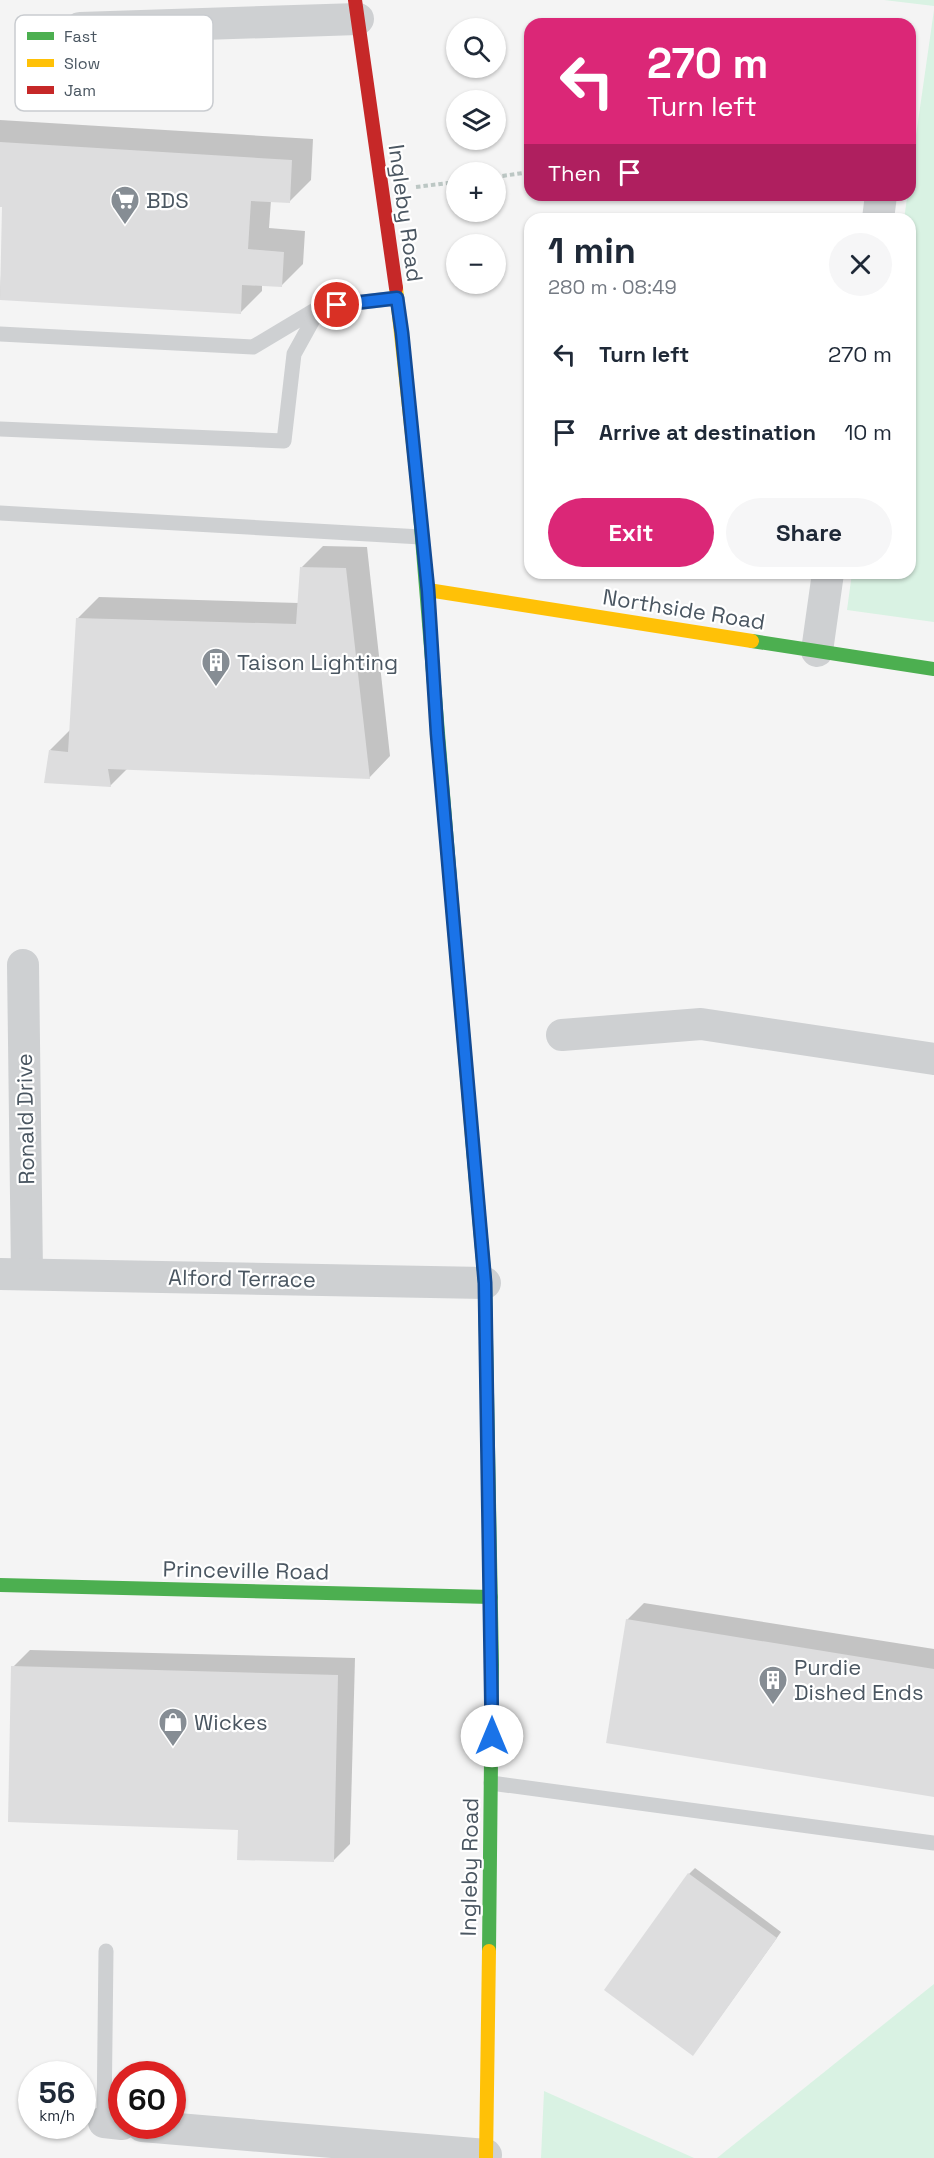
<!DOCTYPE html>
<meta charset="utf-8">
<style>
body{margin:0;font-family:"Space Grotesk",sans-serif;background:#f6f6f7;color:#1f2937;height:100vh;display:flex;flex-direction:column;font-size:22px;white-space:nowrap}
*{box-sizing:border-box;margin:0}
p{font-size:20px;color:#747a83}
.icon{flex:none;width:33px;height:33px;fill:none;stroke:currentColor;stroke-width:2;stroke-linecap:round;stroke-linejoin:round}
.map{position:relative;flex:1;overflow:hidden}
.side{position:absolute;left:524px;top:213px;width:392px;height:366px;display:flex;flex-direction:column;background:#fff;border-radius:18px;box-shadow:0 2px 4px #0004}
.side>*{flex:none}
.top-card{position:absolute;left:524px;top:18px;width:392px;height:183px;border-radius:18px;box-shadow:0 2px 4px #0004;background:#db2777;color:#fff;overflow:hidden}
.fabs{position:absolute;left:446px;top:18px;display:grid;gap:12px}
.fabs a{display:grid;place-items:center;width:60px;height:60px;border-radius:50%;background:#fff;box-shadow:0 2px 4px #0004;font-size:30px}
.speed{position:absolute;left:18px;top:2061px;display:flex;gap:12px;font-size:30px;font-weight:700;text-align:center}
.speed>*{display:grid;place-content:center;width:78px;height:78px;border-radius:50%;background:#fff;box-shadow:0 2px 4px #0004;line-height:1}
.speed small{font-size:15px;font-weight:400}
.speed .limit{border:9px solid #d22;background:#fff;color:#111}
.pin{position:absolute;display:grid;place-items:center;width:51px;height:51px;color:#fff;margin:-26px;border:3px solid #fff;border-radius:50%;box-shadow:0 2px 6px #0007}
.me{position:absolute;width:66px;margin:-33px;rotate:0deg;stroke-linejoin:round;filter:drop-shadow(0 0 4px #0008)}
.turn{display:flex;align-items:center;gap:21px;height:126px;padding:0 24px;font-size:27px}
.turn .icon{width:78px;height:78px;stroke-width:2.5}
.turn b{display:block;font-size:42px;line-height:51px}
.then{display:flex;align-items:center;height:57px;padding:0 24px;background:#0003;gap:12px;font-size:22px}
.round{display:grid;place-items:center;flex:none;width:63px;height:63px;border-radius:32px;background:#f6f6f7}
.headline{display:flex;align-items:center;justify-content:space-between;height:102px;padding:0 24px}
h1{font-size:36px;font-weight:800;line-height:45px}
.button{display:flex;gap:12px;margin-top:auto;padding:12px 24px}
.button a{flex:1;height:69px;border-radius:36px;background:#db2777;color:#fff;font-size:24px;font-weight:800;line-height:69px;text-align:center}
.button a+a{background:#f6f6f7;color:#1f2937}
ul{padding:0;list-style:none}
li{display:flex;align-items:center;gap:18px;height:78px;padding:0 24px}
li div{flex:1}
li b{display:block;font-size:22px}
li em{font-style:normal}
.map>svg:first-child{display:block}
</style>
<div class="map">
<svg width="934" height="2158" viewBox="0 0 934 2158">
<rect width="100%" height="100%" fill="#f4f4f4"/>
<g fill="#d9f2e3">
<polygon points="884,0 934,0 934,6"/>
<polygon points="934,10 934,622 847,610 852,573 909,573 909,219 904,219"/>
<polygon points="934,1984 934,2158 717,2158"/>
<polygon points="544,2091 694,2158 541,2158"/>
</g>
<g fill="#0003">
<polygon points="0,120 313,139 311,180 289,202 271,200 269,228 305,231 303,264 281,286 262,284 262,291 240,313 0,298 4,206 0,206"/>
<polygon points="323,546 367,547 390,756 369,778 128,768 110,786 50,750 71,729 77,619 99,597 299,603 302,567"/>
<polygon points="644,1603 934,1649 934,1795 627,1620"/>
<polygon points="30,1650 355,1658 350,1844 333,1861 239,1829 13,1667"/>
<polygon points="695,1868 781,1932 698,2048 689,1874"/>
</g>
<g fill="#ddddde">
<polygon points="0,142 292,160 290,203 251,201 248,249 284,252 282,287 242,285 241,314 0,300 2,207 0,207"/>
<polygon points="300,567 346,568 370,779 108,769 111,787 44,783 49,750 68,752 76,618 296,624"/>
<polygon points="626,1619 934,1669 934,1797 606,1743"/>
<polygon points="11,1666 338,1675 334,1862 237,1860 238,1830 8,1822"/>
<polygon points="688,1873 777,1938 693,2056 604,1990"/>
</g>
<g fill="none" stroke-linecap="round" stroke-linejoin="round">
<g stroke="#bcc7c4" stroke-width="4" stroke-dasharray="4.5 3" stroke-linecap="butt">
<polyline points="495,177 530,172"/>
<polyline points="416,187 456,182"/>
</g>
<g stroke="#ced0d2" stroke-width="15">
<polyline points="0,334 253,347 320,307 397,298"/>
<polyline points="0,429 284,441 294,354 320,307"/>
<polyline points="0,513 421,537"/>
<polyline points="491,1783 934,1843"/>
<polyline points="104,2122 106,1951"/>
</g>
<g stroke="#ced0d2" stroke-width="32">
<polyline points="80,28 358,19"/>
<polyline points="878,219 881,195"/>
<polyline points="817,651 828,573"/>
<polyline points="23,965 27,1273"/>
<polyline points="562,1035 701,1024 934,1059"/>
<polyline points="0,1274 485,1283"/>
<polyline points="104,2122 122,2124"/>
<polyline points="142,2126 486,2155"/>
</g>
<g stroke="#4caf50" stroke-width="14">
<polyline points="418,490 451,891"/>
<polyline points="752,641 934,669"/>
<polyline points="472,1137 485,1283 492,1665 489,1951"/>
<polyline points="0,1585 491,1597"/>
</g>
<g stroke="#ffc107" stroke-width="14">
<polyline points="396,288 418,490"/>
<polyline points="428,590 752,641"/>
<polyline points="451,891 472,1137"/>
<polyline points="486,2158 489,1951"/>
</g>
<polyline stroke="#c62828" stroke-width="14" points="355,0 396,288"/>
</g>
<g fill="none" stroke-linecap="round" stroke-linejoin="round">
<g stroke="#114b97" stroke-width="15">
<polyline id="route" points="337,305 397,298 402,333 428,590 437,733 485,1283 492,1736"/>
</g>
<use href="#route" stroke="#1a73e8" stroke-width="10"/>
</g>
<defs>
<g id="supermarket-pin" transform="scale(1.5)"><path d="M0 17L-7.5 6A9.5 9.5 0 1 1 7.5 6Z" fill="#868d94" stroke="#fff"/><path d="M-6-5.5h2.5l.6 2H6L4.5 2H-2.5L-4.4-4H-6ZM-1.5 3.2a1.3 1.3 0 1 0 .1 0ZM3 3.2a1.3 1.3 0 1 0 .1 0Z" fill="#fff"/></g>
<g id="building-pin" transform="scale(1.5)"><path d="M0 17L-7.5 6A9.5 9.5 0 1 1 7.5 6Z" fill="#868d94" stroke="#fff"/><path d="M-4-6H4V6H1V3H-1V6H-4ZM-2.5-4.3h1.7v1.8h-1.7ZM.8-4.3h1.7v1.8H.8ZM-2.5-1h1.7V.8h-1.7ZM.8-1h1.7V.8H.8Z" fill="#fff"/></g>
<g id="shop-pin" transform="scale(1.5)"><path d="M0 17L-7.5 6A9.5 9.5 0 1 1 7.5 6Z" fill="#868d94" stroke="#fff"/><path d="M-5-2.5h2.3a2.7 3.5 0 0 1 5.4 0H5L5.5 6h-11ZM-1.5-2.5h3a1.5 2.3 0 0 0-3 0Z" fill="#fff"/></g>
</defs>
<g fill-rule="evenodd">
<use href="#supermarket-pin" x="125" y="200"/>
<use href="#building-pin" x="216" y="662"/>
<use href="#building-pin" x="773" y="1680"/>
<use href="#shop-pin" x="173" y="1722"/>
</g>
<g text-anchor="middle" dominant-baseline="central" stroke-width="4.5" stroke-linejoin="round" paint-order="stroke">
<g font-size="22" fill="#4a5661" stroke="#fff" text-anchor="start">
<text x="146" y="200">BDS</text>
<text x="237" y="662">Taison Lighting</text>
<text x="794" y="1667">Purdie<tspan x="794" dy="25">Dished Ends</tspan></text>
<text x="194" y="1722">Wickes</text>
</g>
<g font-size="22" fill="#4a5661" stroke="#fff">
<text transform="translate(406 213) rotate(82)">Ingleby Road</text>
<text transform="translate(684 609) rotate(9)">Northside Road</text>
<text transform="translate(25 1119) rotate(-91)">Ronald Drive</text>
<text transform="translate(242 1278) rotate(1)">Alford Terrace</text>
<text transform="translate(246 1570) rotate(1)">Princeville Road</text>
<text transform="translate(469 1867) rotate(-89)">Ingleby Road</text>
</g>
</g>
<rect x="15" y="15" width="198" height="96" rx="9" fill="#fff" stroke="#c9ccd0" stroke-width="1.5"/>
<rect x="27" y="32" width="27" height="8" fill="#4caf50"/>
<rect x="27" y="59" width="27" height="8" fill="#ffc107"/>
<rect x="27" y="86" width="27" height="8" fill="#c62828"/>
<g font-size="16" fill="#4a5661">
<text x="64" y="42">Fast</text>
<text x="64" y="69">Slow</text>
<text x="64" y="96">Jam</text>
</g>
</svg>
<div class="fabs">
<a><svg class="icon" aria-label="search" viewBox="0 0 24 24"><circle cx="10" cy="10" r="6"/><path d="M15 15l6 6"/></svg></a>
<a><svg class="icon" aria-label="layers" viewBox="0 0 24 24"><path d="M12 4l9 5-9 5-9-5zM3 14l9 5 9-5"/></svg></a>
<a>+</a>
<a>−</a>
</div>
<div class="speed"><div>56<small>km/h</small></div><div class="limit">60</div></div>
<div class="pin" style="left:337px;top:305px;background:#d93025"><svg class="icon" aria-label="arrive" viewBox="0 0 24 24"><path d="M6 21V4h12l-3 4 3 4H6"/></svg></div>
<svg class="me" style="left:492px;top:1736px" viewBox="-20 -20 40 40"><circle r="19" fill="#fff"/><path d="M0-13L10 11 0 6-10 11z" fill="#1a73e8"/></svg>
<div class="top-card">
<div class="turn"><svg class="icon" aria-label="left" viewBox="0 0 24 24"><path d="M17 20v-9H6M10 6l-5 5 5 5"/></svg><div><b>270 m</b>Turn left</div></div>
<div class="then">Then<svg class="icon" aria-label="arrive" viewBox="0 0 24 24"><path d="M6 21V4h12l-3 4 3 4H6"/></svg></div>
</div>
<section class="side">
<div class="headline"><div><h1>1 min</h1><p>280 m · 08:49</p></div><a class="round"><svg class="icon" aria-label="close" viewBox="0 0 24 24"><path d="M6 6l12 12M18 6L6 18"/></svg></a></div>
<ul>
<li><svg class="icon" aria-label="left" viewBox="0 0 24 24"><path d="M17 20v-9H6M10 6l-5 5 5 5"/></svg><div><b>Turn left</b></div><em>270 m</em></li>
<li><svg class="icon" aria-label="arrive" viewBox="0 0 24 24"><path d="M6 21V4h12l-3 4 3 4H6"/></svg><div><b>Arrive at destination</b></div><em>10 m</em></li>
</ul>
<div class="button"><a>Exit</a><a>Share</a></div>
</section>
</div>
